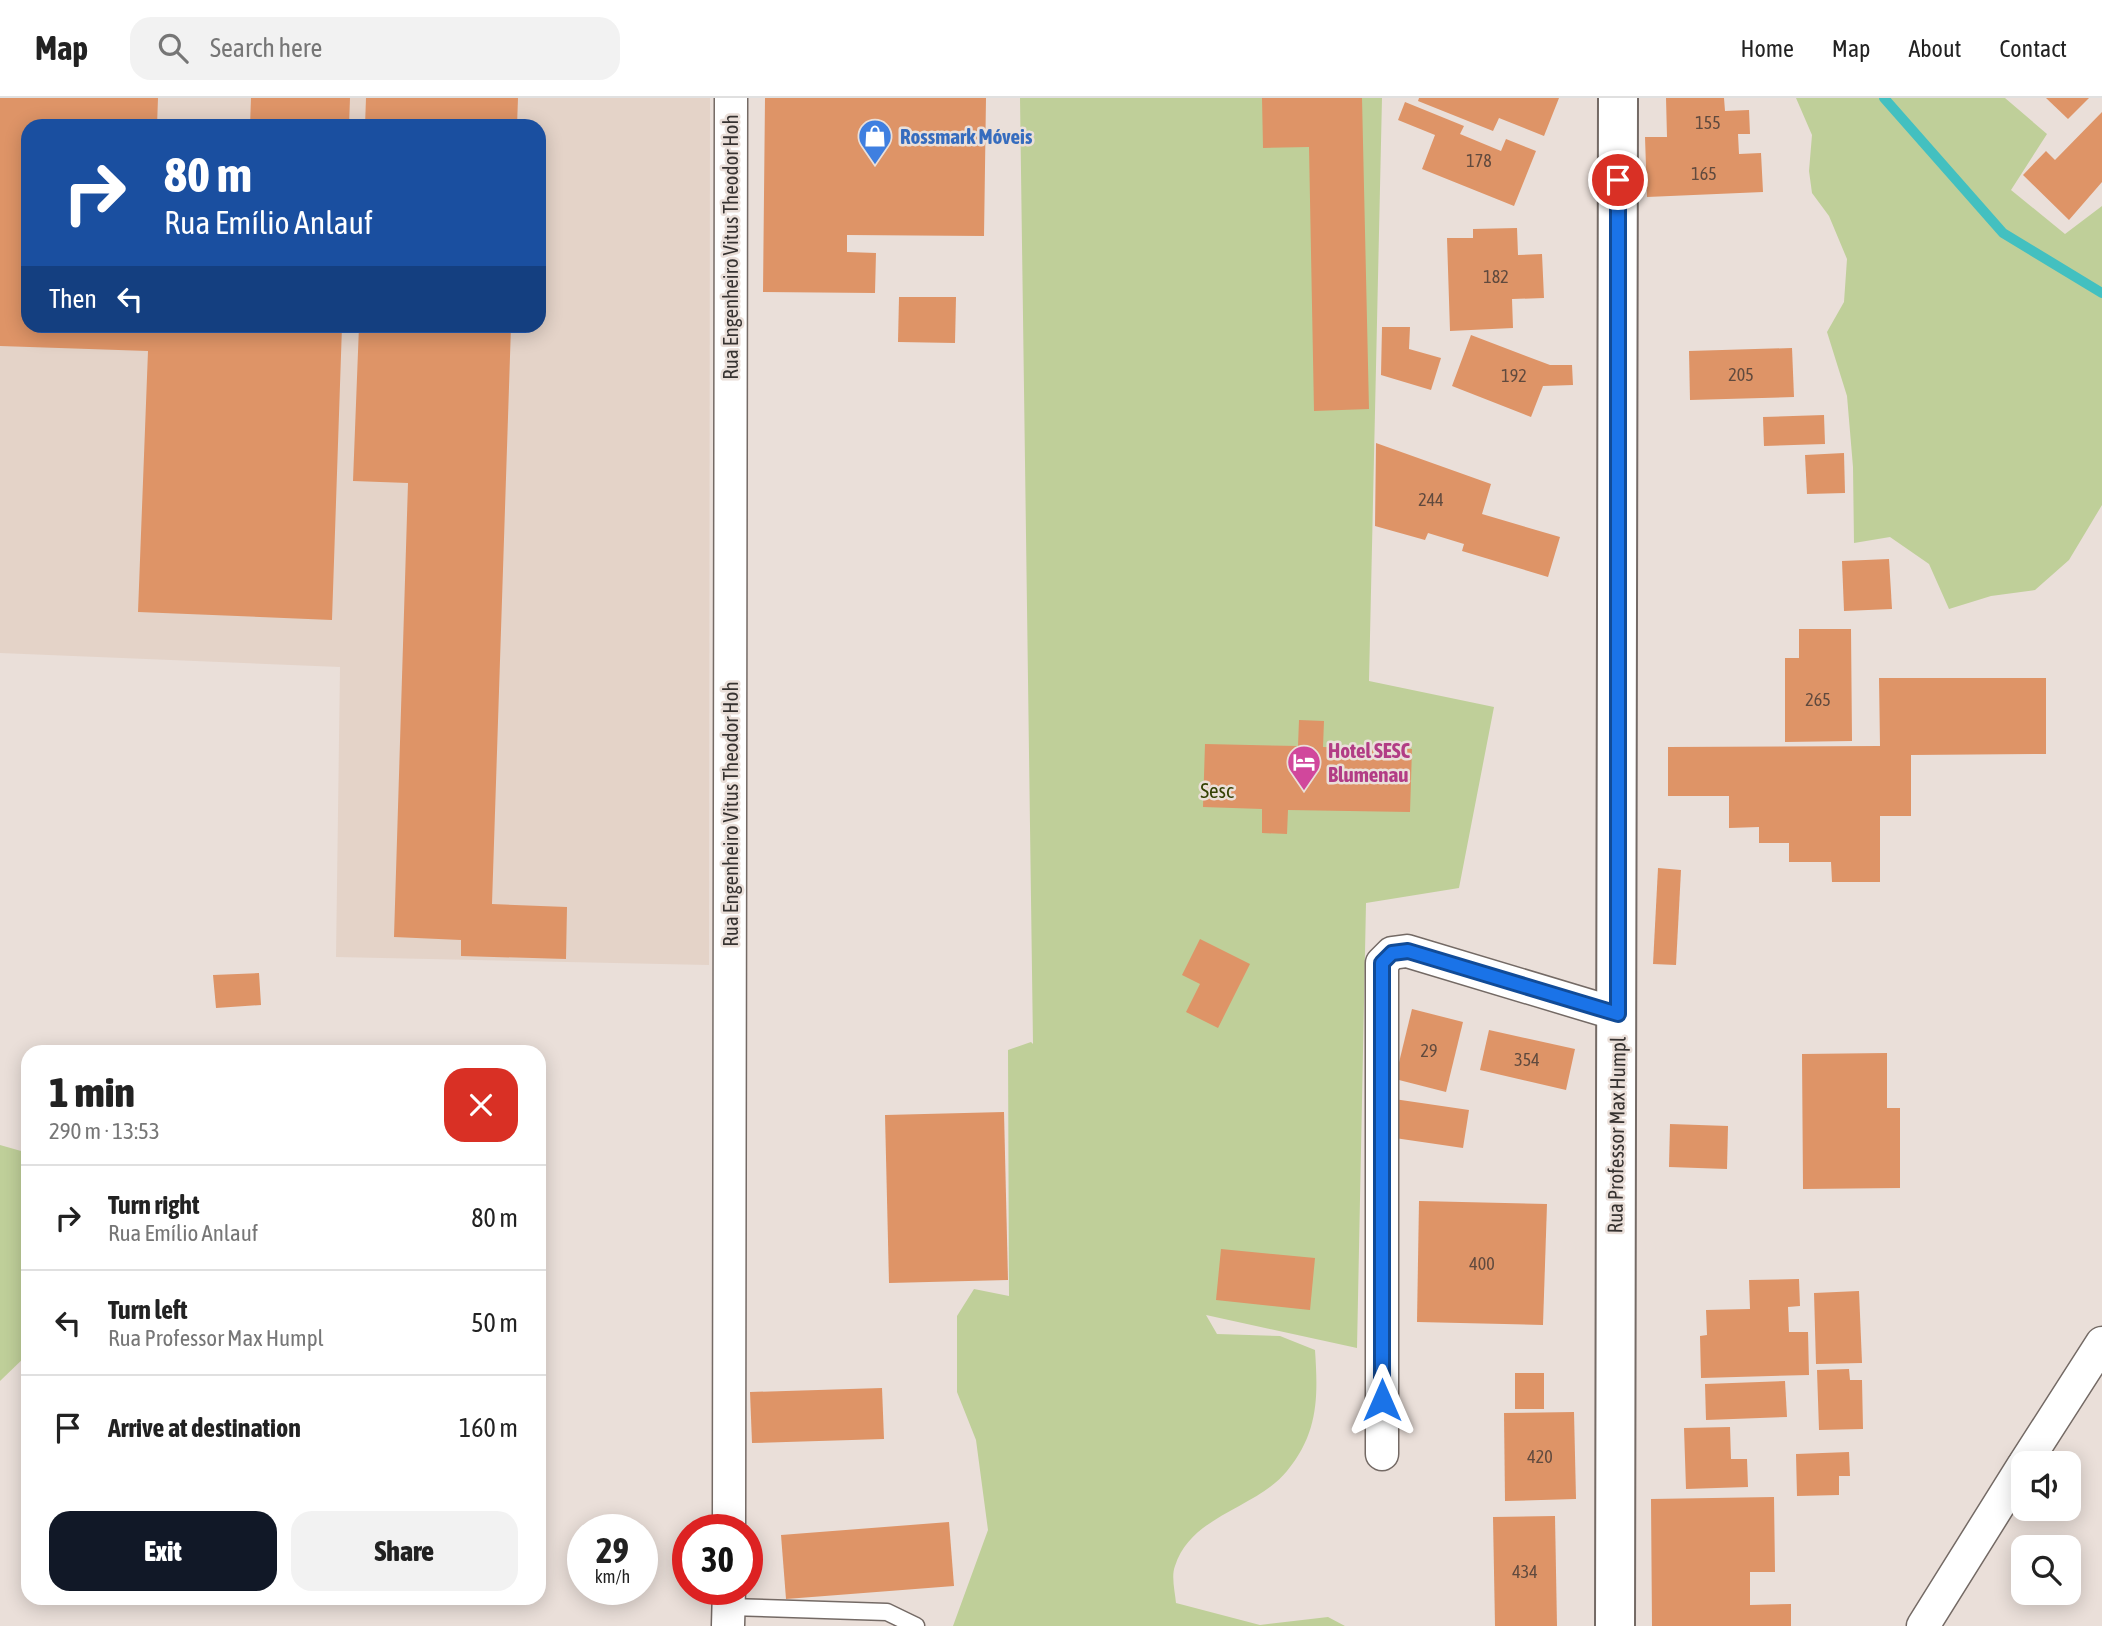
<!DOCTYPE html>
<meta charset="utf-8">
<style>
body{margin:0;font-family:"Asap Condensed",sans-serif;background:#f2f2f2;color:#222;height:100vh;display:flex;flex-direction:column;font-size:26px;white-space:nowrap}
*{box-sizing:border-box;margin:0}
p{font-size:23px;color:#767676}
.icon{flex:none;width:38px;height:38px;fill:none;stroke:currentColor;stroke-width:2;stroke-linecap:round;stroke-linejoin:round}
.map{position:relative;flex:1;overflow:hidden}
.panel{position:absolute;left:21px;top:947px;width:525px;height:560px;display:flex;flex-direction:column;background:#fff;border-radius:21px;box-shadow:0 4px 18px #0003}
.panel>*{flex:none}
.guide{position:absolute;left:21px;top:21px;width:525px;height:214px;border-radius:21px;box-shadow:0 4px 18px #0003;background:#1a4fa0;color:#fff;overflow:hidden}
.tools{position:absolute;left:2011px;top:1353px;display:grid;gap:14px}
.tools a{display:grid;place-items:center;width:70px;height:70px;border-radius:14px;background:#fff;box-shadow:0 4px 18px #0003;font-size:35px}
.speed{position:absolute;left:567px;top:1416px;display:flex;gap:14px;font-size:35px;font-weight:700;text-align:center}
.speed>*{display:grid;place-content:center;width:91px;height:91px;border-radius:50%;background:#fff;box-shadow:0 4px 18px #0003;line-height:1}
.speed small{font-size:18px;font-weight:400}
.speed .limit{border:10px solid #d22;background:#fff;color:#111}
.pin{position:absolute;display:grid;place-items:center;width:60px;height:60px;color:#fff;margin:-30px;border:4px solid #fff;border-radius:50%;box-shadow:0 2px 7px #0007}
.me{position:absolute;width:77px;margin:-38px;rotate:0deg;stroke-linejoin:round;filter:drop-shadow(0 0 5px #0008)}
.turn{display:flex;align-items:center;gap:24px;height:147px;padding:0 28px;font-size:32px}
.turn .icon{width:91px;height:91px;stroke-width:2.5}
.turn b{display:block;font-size:49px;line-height:60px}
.then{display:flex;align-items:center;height:66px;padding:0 28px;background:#0003;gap:14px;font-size:26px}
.round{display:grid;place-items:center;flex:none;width:74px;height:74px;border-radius:21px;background:#f2f2f2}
.head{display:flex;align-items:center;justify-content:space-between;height:119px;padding:0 28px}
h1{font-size:42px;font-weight:800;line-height:52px}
.primary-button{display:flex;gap:14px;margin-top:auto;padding:14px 28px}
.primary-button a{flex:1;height:80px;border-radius:21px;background:#111827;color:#fff;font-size:28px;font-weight:800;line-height:80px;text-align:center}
.primary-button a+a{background:#f2f2f2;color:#222}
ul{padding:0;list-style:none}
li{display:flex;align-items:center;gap:21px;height:105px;padding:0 28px;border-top:2px solid #e0e0e0}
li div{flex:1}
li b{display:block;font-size:26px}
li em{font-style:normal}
header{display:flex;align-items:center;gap:42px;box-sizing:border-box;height:98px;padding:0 35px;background:#fff;border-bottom:2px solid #e0e0e0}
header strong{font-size:33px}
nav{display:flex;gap:38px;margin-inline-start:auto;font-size:24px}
.search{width:490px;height:63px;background:#f2f2f2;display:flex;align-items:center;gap:18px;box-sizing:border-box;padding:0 24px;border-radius:21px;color:#767676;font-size:26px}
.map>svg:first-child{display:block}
</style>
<header>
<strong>Map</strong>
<div class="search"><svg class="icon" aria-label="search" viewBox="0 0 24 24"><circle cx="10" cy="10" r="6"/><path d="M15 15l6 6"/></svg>Search here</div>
<nav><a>Home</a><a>Map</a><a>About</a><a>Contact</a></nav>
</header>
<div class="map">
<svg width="2102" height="1528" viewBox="0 0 2102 1528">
<rect width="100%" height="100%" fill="#eadfd9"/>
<path fill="#e4d3c8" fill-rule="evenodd" d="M0,0H710L709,867L336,859L340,569L0,555ZM28,28H539V228H28Z"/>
<g fill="#bfcf99">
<path d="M1020,0H1382L1369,583L1494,609L1459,790L1366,805L1357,1250L1206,1217L1217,1236L1280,1238L1315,1252C1318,1298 1319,1334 1287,1373C1257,1410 1191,1417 1175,1468C1171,1478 1175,1494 1176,1505L1260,1527L1328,1519L1345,1528H953L988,1432L976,1342L957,1294V1218L974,1191L1009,1198L1008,952L1031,944L1033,946Z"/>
<polygon points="1796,0 2005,0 2047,36 2011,92 2065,136 2102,108 2102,407 2069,462 2035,492 1991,498 1949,511 1929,466 1890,439 1854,445 1853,369 1847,298 1827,234 1844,204 1847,161 1829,118 1812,95 1809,73 1812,37"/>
<polygon points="0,1047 28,1055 28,1256 0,1283"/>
</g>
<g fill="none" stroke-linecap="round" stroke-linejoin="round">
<polyline stroke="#43c0c0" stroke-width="10" points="1884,0 2003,135 2102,195"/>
</g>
<g fill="#de9467">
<polygon points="0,0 158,0 157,28 28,28 28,228 342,228 332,522 138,514 148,253 0,248"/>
<polygon points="251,0 350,0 349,28 250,28"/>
<polygon points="366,0 518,0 517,28 365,28"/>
<polygon points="765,0 986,0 984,138 847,137 847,154 876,155 875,195 763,194"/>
<polygon points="1262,0 1362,0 1369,311 1314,313 1309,49 1263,50"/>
<polygon points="1419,0 1559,0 1544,38 1499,20 1493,33 1418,3"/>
<polygon points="1666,0 1724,0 1725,13 1749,12 1750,36 1738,36 1739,56 1761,55 1763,94 1647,99 1645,39 1667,39"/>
<polygon points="2046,0 2089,0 2068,21"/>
<polygon points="1405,4 1464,28 1460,36 1501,53 1506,41 1536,53 1514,108 1422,71 1435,37 1398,22"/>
<polygon points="2102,14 2102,84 2069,122 2023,77 2046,53 2055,62"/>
<polygon points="1517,130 1518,157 1542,156 1544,200 1512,201 1513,230 1450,233 1447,140 1473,140 1473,131"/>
<polygon points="899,199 956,199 955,245 898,244"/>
<polygon points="359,228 511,228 492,806 567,809 566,861 461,858 461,842 394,839 408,385 353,383"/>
<polygon points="1382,229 1410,229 1409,251 1441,260 1431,292 1381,277"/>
<polygon points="1471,237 1550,267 1572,267 1573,287 1543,288 1531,319 1452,288"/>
<polygon points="1792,250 1794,299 1690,302 1689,253"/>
<polygon points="1824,317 1825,346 1764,348 1763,319"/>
<polygon points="1376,345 1491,386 1482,416 1560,439 1548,479 1462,453 1464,446 1428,435 1425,442 1375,428"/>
<polygon points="1844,355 1845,395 1807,396 1805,357"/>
<polygon points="1889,461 1892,511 1844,513 1842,463"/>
<polygon points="1799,531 1851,531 1852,643 1785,644 1785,560 1799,560"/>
<polygon points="1879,580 2046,580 2046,656 1911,657 1911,718 1880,718 1880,784 1832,784 1831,764 1789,764 1789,745 1759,745 1759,729 1729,730 1729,698 1668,698 1668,649 1880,648"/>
<polygon points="1299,622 1324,623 1323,649 1412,651 1410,714 1288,712 1287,736 1262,735 1262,711 1203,709 1205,646 1298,648"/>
<polygon points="1658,770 1681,772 1676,867 1653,866"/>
<polygon points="1200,841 1250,866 1218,930 1186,914 1200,886 1182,877"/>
<polygon points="259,875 261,907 216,910 213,877"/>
<polygon points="1412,911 1463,924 1446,994 1395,981"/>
<polygon points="1489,932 1575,951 1566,992 1480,972"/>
<polygon points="1887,955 1887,1010 1900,1010 1900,1090 1803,1091 1802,956"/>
<polygon points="1394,1001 1469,1012 1463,1050 1388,1039"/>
<polygon points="1004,1014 1008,1182 889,1185 885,1017"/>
<polygon points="1670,1026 1728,1028 1727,1071 1669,1069"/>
<polygon points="1419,1103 1547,1106 1543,1227 1417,1224"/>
<polygon points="1221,1151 1315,1160 1310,1212 1216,1202"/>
<polygon points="1799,1181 1800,1208 1788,1209 1789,1234 1808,1234 1809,1277 1701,1280 1700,1238 1707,1237 1706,1212 1750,1211 1749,1182"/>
<polygon points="1859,1193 1862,1265 1816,1266 1814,1195"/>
<polygon points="1849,1271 1850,1282 1862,1282 1863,1331 1819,1332 1817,1272"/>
<rect x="1515" y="1275" width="29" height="36"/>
<polygon points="1785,1283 1787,1319 1706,1322 1705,1286"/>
<polygon points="882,1290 884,1341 752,1345 750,1294"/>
<polygon points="1574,1314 1576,1401 1505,1403 1504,1315"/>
<polygon points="1730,1329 1731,1361 1747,1361 1748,1389 1686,1391 1684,1330"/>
<polygon points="1849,1354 1850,1378 1839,1378 1839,1397 1797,1398 1796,1356"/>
<polygon points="1774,1399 1775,1474 1750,1474 1750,1507 1791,1506 1791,1528 1652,1528 1651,1401"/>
<polygon points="1555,1418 1557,1528 1495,1528 1493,1419"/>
<polygon points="949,1424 954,1488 786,1501 781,1437"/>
</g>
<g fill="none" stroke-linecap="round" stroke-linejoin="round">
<g stroke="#746a65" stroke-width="19">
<polyline id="lane" points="729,1509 887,1514 916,1528"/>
</g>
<g stroke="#746a65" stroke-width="35">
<g id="street">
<polyline points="1382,1356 1382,865 1392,855 1407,853 1617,916"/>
<polyline points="2025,1365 2102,1245"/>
<polyline points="729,1432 731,0"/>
<polyline points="728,1528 729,1491"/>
<polyline points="1923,1528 2023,1368"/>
</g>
</g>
<g stroke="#746a65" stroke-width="42">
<polyline id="secondary" points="1615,1528 1618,0"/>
</g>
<use href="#lane" stroke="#fff" stroke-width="16"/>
<use href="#street" stroke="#fff" stroke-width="32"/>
<use href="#secondary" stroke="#fff" stroke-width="38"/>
</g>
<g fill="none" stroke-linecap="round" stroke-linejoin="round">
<g stroke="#114b97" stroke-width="18">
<polyline id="route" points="1382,1302 1382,865 1392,855 1408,853 1618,916 1618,82"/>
</g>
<use href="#route" stroke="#1a73e8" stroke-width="12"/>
</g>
<defs>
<g id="shop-pin" transform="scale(1.75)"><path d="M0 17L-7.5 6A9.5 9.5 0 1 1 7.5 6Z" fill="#3f7fe0" stroke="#eadfd9"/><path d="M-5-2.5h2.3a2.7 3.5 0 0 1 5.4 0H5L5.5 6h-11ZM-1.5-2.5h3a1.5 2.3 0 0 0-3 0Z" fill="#fff"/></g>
<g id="hotel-pin" transform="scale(1.75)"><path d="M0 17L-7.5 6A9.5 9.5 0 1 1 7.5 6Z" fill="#d1479c" stroke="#eadfd9"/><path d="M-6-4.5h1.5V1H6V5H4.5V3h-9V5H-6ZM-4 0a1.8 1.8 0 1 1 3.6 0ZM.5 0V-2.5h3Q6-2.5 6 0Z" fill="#fff"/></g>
</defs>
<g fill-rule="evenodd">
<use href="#shop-pin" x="875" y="38"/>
<use href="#hotel-pin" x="1304" y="664"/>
</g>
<g text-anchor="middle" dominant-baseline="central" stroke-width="5" stroke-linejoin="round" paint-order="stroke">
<g font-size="18" fill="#604a3e">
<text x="1708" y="24">155</text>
<text x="1479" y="62">178</text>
<text x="1704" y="75">165</text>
<text x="1496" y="178">182</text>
<text x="1741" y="276">205</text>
<text x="1514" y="277">192</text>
<text x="1431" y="401">244</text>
<text x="1818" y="601">265</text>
<text x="1429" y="952">29</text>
<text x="1527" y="961">354</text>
<text x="1482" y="1165">400</text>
<text x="1540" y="1358">420</text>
<text x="1525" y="1473">434</text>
</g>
<g font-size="21" font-weight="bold" fill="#366cbe" stroke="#eadfd9" text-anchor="start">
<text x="900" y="38">Rossmark Móveis</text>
</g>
<g font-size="21" fill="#363230" stroke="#eadfd9">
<text transform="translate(730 149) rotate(-90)">Rua Engenheiro Vitus Theodor Hoh</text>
<text transform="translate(730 716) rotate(-90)">Rua Engenheiro Vitus Theodor Hoh</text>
<text transform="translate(1616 1037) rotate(-89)">Rua Professor Max Humpl</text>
</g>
<g font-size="21" font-weight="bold" fill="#b23c85" stroke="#eadfd9" text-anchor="start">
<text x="1328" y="652">Hotel SESC<tspan x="1328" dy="24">Blumenau</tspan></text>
</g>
<g font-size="21" fill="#344103" stroke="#eadfd9">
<text x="1217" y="692">Sesc</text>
</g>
</g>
</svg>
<div class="tools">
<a><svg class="icon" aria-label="sound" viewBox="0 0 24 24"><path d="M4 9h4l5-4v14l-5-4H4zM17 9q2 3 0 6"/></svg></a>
<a><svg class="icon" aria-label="search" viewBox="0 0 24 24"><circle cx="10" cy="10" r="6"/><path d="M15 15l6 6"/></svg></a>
</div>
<div class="speed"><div>29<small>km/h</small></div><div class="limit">30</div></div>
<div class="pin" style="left:1618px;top:82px;background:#d93025"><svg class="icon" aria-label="arrive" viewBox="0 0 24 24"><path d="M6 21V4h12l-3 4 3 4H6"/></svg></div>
<svg class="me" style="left:1382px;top:1302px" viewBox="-20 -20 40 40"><path d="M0-17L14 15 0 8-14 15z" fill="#1a73e8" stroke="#fff" stroke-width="4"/></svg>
<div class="guide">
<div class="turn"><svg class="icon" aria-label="right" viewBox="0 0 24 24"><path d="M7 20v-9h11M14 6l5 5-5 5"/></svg><div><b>80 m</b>Rua Emílio Anlauf</div></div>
<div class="then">Then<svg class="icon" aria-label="left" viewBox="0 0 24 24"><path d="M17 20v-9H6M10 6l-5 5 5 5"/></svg></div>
</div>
<section class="panel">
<div class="head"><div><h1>1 min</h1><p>290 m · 13:53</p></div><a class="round" style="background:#d93025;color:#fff"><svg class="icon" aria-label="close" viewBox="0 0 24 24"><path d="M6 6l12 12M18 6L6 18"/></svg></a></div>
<ul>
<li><svg class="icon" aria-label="right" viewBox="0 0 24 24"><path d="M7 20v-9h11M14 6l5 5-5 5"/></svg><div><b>Turn right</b><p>Rua Emílio Anlauf</p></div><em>80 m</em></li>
<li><svg class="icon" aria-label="left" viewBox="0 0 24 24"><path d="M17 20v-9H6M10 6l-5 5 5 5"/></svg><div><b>Turn left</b><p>Rua Professor Max Humpl</p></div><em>50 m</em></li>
<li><svg class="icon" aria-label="arrive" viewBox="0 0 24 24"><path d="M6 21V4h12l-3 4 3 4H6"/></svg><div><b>Arrive at destination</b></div><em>160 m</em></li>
</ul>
<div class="primary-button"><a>Exit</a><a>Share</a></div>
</section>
</div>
